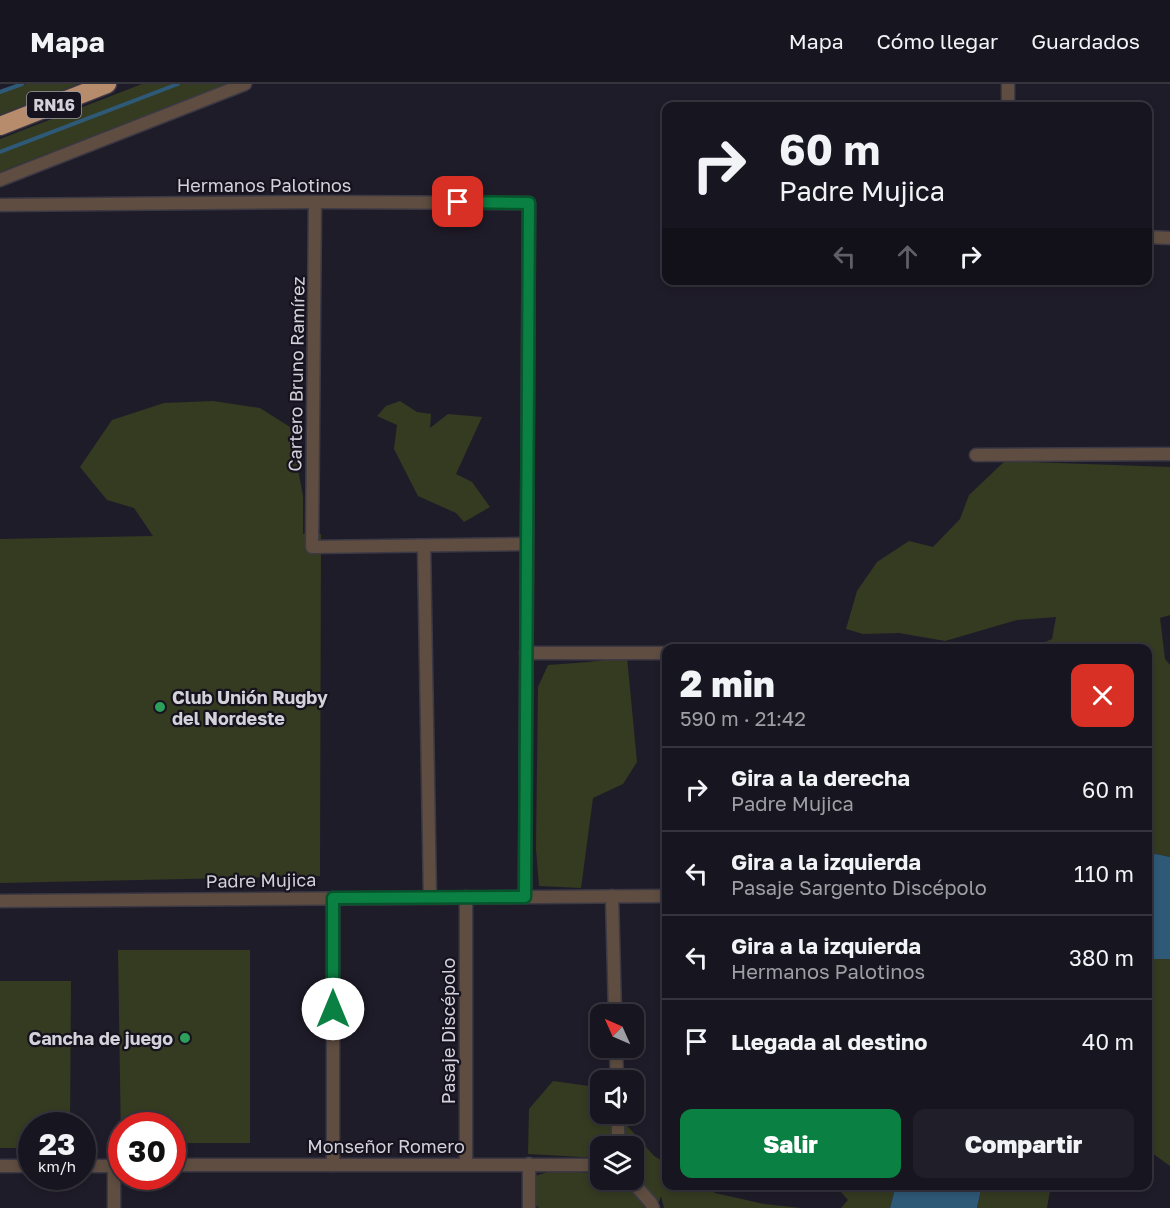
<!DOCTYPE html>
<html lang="es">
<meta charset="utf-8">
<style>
body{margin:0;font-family:"Golos Text",sans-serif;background:#201e28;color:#f1f3f6;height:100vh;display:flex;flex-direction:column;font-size:22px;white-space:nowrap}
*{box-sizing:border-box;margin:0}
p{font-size:20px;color:#9e9fa4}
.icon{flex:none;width:33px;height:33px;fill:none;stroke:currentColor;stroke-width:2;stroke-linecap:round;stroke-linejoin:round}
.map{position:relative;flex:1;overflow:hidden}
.drawer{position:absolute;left:662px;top:560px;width:490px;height:546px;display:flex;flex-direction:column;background:#17151f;border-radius:12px;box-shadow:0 3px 9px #0003,0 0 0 2px #36343d}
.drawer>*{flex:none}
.guide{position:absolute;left:662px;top:18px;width:490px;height:183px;border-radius:12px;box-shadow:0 3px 9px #0003,0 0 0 2px #36343d;background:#17151f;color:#f1f3f6;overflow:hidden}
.needle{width:39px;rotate:315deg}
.fabs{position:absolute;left:590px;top:920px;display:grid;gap:12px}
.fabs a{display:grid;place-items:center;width:54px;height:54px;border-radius:12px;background:#17151f;box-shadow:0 3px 9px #0003,0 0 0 2px #36343d;font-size:30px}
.speed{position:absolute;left:18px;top:1028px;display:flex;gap:12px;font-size:30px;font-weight:700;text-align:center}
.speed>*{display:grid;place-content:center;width:78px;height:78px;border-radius:50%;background:#17151f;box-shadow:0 3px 9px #0003,0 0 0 2px #36343d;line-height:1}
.speed small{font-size:15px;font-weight:400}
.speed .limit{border:9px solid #d22;background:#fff;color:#111}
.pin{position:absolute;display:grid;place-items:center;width:51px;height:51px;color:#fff;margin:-26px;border-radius:12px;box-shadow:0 3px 9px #0006}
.me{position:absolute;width:66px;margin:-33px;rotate:0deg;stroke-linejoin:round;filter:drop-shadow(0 0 4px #0008)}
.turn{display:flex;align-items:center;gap:21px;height:126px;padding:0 18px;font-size:27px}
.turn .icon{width:78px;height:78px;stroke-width:2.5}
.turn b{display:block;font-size:42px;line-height:51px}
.lanes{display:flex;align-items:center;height:57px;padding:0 18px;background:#0003;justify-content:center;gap:30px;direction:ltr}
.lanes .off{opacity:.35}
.round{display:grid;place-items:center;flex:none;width:63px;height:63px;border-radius:12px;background:#201e28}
.summary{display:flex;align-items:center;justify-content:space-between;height:102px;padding:0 18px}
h1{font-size:36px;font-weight:800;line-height:45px}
.action{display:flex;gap:12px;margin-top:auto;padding:12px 18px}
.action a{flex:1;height:69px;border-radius:12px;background:#0b8043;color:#fff;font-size:24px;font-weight:800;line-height:69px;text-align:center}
.action a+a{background:#201e28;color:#f1f3f6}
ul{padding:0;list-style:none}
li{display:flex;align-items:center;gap:18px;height:84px;padding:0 18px;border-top:2px solid #36343d}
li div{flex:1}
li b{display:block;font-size:22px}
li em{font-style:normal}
header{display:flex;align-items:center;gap:36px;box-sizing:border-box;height:84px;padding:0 30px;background:#17151f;border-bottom:2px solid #36343d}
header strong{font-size:28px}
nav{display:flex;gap:33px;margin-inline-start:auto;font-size:21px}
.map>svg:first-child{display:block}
</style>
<header>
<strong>Mapa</strong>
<nav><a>Mapa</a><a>Cómo llegar</a><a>Guardados</a></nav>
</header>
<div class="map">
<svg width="1170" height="1124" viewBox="0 0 1170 1124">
<rect width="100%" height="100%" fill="#1f1c29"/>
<g fill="#343b21">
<polygon points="26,0 78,0 0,31 0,9"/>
<polygon points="142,0 227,0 0,88 0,55"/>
<polygon points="213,317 260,324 290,343 303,412 303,450 321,450 320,792 0,799 0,455 153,452 134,424 107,416 80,383 112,336 164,319"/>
<polygon points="400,317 417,328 431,330 430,344 448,330 482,333 456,390 472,398 490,423 464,438 456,429 418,412 394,365 397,341 377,332 386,322"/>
<polygon points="1005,377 1170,383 1170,531 1160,534 1165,575 1170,581 1170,773 1156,770 1148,771 1148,564 1032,564 1052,555 1056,533 1017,536 945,557 899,549 863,550 846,545 857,507 877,478 909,457 933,463 960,435 969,411"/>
<polygon points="627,573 637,678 623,700 593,714 581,804 539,802 536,765 538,603 548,581 589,578"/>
<polygon points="118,866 250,866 250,1059 173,1059 172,1041 122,1041 121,1059"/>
<polygon points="1150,874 1170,875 1170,1082 1148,1066 1148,875"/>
<polygon points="0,897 71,897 70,1041 32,1041 31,1064 0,1064"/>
<polygon points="553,997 589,1002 600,1013 600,1029 616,1029 654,1072 666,1079 666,1101 702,1101 715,1109 764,1120 801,1124 664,1124 661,1112 657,1124 539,1124 534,1119 526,1095 554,1086 600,1090 600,1095 633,1095 633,1062 600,1062 600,1074 528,1070 529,1025"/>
<polygon points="835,1101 896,1101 890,1124 841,1124 848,1116"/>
<polygon points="982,1101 1051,1101 1047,1124 977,1124"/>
</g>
<g fill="#2e5977">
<polygon points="1156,770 1170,773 1170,875 1148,875 1148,771"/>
<polygon points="896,1101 982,1101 977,1124 890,1124"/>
</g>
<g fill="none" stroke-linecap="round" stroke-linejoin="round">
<g stroke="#2e5977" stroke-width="4">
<polyline points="0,8 22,0"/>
<polyline points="0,68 178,0"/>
</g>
<g stroke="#3c3945" stroke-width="15">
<g id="minor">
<polyline points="1008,0 1008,22"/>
<polyline points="0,96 245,0"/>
<polyline points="315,118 312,463 527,460"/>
<polyline points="0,121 315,118 529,119 525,813"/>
<polyline points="1148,153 1170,154"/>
<polyline points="976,371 1170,370"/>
<polyline points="424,462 430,813"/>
<polyline points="526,569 666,569"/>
<polyline points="612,812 615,930"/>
<polyline points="0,817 666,812"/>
<polyline points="616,963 617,996"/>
<polyline points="618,1029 618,1062"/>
<polyline points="466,1080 466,813"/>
<polyline points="172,1081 600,1081"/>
<polyline points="333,1081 333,814"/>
<polyline points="0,1082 32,1082"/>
<polyline points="82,1082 120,1082"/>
<polyline points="114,1082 114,1124"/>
<polyline points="630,1095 651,1119 653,1124"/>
<polyline points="529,1124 529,1080"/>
</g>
</g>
<g stroke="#3c3945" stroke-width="21">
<polyline id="highway" points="0,42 107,0"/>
</g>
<use href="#minor" stroke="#5e4d40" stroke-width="12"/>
<use href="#highway" stroke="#b78c6c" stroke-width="18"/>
</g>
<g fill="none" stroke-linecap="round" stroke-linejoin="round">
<g stroke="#07532c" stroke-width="15">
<polyline id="route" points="333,925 333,814 525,813 529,119 458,118"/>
</g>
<use href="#route" stroke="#0b8043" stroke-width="10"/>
</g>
<g fill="#2e9e5b" stroke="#16131f" stroke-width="2">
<circle cx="160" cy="623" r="6"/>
<circle cx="185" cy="954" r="6"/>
</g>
<g text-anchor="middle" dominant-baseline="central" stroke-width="4.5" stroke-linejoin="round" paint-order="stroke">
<rect fill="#16131f" stroke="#9a98a2" stroke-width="1.5" x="27" y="8" width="54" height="26" rx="4.5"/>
<g font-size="16" font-weight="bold" fill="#d3d1da">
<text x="54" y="21">RN16</text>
</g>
<g font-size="18" fill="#d3d1da" stroke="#16131f">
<text x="264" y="101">Hermanos Palotinos</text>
<text transform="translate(296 290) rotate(-89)">Cartero Bruno Ramírez</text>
<text transform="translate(261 796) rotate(-1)">Padre Mujica</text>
<text transform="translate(448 947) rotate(-90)">Pasaje Discépolo</text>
<text x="386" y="1062">Monseñor Romero</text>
</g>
<g font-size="18" font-weight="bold" fill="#d3d1da" stroke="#16131f" text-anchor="start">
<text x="172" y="613">Club Unión Rugby<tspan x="172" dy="21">del Nordeste</tspan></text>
<text x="173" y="954" text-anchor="end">Cancha de juego</text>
</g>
</g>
</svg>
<div class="fabs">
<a><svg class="needle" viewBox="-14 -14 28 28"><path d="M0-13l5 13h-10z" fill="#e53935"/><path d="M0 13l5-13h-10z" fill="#9e9fa4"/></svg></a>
<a><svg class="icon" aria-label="sound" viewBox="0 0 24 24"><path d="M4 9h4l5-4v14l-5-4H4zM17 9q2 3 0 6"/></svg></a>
<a><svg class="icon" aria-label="layers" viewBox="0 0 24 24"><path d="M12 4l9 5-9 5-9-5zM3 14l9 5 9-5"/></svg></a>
</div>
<div class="speed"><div>23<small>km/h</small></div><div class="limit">30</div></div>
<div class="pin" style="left:458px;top:118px;background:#d93025"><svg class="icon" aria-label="arrive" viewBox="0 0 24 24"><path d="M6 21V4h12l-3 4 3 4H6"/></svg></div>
<svg class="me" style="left:333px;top:925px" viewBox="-20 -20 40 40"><circle r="19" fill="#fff"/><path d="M0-13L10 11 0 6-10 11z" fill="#0b8043"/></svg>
<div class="guide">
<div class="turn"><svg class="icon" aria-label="right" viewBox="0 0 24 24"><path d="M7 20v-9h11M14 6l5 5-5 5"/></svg><div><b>60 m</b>Padre Mujica</div></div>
<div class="lanes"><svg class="icon off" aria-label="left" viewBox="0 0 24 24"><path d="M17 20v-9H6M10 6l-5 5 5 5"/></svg><svg class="icon off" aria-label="ahead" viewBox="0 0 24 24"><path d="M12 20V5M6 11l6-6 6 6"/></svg><svg class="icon" aria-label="right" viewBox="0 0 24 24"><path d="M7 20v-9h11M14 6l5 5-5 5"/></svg></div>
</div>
<section class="drawer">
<div class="summary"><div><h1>2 min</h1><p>590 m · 21:42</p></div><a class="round" style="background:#d93025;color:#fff"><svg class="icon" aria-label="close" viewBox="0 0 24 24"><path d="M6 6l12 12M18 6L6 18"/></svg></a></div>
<ul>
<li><svg class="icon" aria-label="right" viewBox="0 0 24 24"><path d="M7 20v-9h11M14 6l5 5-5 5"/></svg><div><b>Gira a la derecha</b><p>Padre Mujica</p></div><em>60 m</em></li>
<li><svg class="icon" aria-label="left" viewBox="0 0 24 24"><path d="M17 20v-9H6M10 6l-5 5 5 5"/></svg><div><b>Gira a la izquierda</b><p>Pasaje Sargento Discépolo</p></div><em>110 m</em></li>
<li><svg class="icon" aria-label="left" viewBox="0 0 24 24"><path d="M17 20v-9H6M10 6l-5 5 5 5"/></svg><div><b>Gira a la izquierda</b><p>Hermanos Palotinos</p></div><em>380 m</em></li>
<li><svg class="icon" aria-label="arrive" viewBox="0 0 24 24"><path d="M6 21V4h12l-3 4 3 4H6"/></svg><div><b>Llegada al destino</b></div><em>40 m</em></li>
</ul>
<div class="action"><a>Salir</a><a>Compartir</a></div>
</section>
</div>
